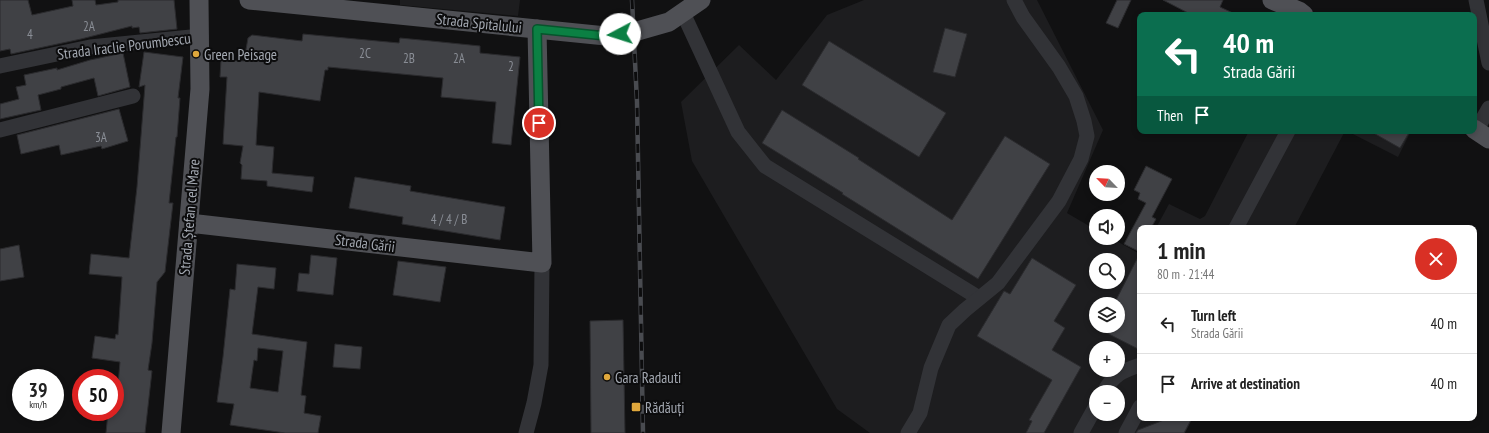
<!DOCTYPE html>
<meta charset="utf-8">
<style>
body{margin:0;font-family:"PT Sans Narrow",sans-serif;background:#f6f6f6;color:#222;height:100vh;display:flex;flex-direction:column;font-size:15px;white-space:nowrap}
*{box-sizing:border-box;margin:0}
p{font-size:13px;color:#767676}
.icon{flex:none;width:22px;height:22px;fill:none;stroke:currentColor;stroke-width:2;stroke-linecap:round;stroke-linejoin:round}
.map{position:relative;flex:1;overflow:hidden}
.drawer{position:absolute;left:1137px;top:225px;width:340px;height:196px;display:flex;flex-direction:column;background:#fff;border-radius:8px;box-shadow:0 2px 6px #0003}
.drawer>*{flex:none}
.banner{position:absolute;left:1137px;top:12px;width:340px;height:122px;border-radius:8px;box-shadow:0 2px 6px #0003;background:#0b6e4f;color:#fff;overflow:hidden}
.needle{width:26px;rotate:295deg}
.buttons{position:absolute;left:1089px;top:165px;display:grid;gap:8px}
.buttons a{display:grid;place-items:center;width:36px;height:36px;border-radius:50%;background:#fff;box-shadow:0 2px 6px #0003;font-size:20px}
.speed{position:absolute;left:12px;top:369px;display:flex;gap:8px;font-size:20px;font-weight:700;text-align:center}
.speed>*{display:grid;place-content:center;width:52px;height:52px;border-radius:50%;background:#fff;box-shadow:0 2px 6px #0003;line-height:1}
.speed small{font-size:10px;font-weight:400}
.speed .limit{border:6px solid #d22;background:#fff;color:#111}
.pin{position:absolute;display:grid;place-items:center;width:34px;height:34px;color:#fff;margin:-17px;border:2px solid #fff;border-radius:50%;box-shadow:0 1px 4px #0007}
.me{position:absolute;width:44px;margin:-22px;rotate:265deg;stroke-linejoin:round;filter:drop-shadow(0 0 3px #0008)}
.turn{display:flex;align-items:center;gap:14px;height:84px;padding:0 20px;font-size:18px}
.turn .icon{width:52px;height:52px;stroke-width:2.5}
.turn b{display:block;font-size:28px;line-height:34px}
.then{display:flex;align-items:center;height:38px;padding:0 20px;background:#0003;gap:8px;font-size:15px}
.round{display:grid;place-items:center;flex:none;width:42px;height:42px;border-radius:21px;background:#f6f6f6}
.head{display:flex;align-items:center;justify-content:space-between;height:68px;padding:0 20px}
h1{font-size:24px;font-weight:800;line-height:30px}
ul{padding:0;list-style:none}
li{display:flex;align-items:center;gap:12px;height:60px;padding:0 20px;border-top:1px solid #e0e0e0}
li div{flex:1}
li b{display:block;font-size:15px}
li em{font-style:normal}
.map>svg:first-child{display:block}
</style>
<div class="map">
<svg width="1489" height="433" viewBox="0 0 1489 433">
<rect width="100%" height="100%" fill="#111112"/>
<g fill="#1d1d1f" fill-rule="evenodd">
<polygon points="400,0 520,0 518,16 400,5"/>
<path d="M864,0H1037L1103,130L1067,213L1096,230V238H1111L1140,254V418H1193L1185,433H870L837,409L692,161L681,102L739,45L776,80L827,15ZM1096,260H1118V282H1096ZM1096,304H1118V326H1096ZM1096,348H1118V370H1096ZM1096,392H1118V414H1096Z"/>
<polygon points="1249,131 1345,131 1294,228 1156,228 1169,204 1200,219 1205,216"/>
<polygon points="1347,131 1411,131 1398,157"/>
</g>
<g fill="#404145" stroke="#2b2b2e" fill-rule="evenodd">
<polygon points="0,0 28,0 32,15 73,6 72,0 95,0 96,5 118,2 118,0 174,0 177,29 140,33 139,27 132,28 132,26 81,39 11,54 10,49 0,51"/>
<polygon points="1117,0 1131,0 1118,28 1106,23"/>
<polygon points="1163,0 1223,0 1220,7 1237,15 1192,15"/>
<polygon points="945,28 967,34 955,77 933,72"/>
<polygon points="303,34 399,43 400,38 431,41 480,46 480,53 520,57 511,145 492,143 496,102 441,97 443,78 328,67 328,70 325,70 320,101 259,92 256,145 274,147 272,173 314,177 312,192 267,186 267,181 241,179 242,165 240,163 243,146 223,144 227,77 220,77 221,60 244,61 248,38 252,35 302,41"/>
<polygon points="829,41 946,113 919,157 802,85"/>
<polygon points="144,52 183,57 178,98 180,98 177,137 176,137 169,203 173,203 165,272 157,282 152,343 148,370 152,371 145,433 106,433 108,412 115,412 115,396 117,396 120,362 92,358 95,336 115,339 116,334 118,335 122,277 89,274 91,254 129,258 137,187 145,85 139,87"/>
<polygon points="123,53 130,87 98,96 94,78 61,87 61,89 38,95 41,110 0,119 0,104 19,99 16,87 26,85 24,75 57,68 57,70 90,60"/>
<polygon points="119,109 128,141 102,149 101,146 61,155 59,145 21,154 17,135"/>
<polygon points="782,110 859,158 858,159 952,220 1005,136 1050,164 978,279 842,194 843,193 762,143"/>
<polygon points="1370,131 1410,131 1400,148"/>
<polygon points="1146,166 1172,179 1152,217 1156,219 1151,228 1140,228 1140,252 1124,244 1146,203 1138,199 1140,193 1134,190"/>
<polygon points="355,177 411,186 410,191 505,207 500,240 402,224 403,217 349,208"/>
<polygon points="19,245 24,277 0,281 0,249"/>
<polygon points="1140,253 1140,350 1101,330 1103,326 1118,326 1118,304 1114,304"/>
<polygon points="311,255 337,258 333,295 297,291 299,273 309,274"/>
<polygon points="1032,258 1076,285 1054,321 1065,328 1052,350 1081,367 1044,433 1026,433 1032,421 1029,420 1052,380 977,336 1004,291 1010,294"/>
<polygon points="398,261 446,267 440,302 393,295"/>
<path d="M237,264L276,268L274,289L258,287L252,334L307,342L301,395L306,396L304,413L321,416L318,433H285L230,425L234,404L217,402L223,357L230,289L235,290ZM258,348L283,351L278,392L250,388L254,360L257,361Z"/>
<polygon points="623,320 625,433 591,433 590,321"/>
<polygon points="335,344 362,347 360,369 333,367"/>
<polygon points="1169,418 1192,418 1184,433 1136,433 1138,430"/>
</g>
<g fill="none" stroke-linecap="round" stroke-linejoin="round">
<g stroke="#323337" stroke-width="15">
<polyline points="1476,0 1489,63"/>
<polyline points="683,13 738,132 765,166 979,298"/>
<polyline points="0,66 90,47 201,36"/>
<polyline points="0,130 133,96"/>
<polyline points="1476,131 1489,108"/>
<polyline points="1236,228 1288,131"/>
<path d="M1104,392C1113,375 1122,371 1140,365"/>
<polyline points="526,433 534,403 541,365 542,263"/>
<polyline points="908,433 920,413 931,368 949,325 965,310 998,283 1059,201 1081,159 1087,136 1084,121 1076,96 1059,67 1023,17 1014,0"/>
<polyline points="1081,433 1096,406"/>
<polyline points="1126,433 1140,407"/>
</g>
<g stroke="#4f5055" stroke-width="19">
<polyline points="249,0 606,36 634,32 669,22 701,0"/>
<polyline points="1272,0 1299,11 1304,15"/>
<polyline points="1474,129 1489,139"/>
<polyline points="189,223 542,263 537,29"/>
<polyline points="171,433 200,89 199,0"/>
</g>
<g stroke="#494b50" stroke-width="4.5">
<polyline id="rail" points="632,0 637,102 643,433"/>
</g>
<use href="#rail" stroke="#0c0c0d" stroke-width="3" stroke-dasharray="9" stroke-linecap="butt"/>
</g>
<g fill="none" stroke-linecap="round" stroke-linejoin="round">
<g stroke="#07532c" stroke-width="10">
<polyline id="route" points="539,123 537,29 606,36 620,34"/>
</g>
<use href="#route" stroke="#0b8043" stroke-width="7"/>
</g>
<g fill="#dfa73c" stroke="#0c0c0d" stroke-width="1.5">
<circle cx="196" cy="54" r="4"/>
<circle cx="607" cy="377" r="4"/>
<rect x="631" y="402" width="10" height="10" rx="2"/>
</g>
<g text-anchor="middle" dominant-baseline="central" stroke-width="4" stroke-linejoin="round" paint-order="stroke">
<g font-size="13" fill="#8a8e96">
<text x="89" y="26">2A</text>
<text x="30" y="34">4</text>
<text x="365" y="53">2C</text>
<text x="409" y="58">2B</text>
<text x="459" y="58">2A</text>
<text x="511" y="66">2</text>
<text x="101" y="137">3A</text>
<text x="449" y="219">4 / 4 / B</text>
</g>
<g font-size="15" fill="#a3a8b1" stroke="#0c0c0d">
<text transform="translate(479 23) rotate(6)">Strada Spitalului</text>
<text transform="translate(124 46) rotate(-7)">Strada Iraclie Porumbescu</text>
<text transform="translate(189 217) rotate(-85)">Strada Ștefan cel Mare</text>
<text transform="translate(365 243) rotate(7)">Strada Gării</text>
</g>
<g font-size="15" fill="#a3a8b1" stroke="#0c0c0d" text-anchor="start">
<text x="204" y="54">Green Peisage</text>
<text x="615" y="377">Gara Radauti</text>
<text x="645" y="407">Rădăuți</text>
</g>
</g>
</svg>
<div class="buttons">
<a><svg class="needle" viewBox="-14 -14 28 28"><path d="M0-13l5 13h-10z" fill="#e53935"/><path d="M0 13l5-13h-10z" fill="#767676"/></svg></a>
<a><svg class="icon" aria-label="sound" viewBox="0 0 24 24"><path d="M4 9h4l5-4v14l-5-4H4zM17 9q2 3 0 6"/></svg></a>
<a><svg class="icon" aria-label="search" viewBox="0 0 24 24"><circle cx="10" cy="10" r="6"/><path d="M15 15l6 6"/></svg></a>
<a><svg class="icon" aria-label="layers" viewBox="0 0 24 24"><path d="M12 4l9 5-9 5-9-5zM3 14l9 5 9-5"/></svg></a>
<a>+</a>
<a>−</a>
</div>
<div class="speed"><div>39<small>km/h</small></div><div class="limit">50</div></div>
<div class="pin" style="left:539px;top:123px;background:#d93025"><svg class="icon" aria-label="arrive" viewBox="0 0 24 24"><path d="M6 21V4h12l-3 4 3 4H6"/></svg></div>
<svg class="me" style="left:620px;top:34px" viewBox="-20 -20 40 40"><circle r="19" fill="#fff"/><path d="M0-13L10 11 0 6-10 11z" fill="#0b8043"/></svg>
<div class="banner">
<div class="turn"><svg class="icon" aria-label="left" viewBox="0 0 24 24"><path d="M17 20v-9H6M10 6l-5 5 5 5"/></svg><div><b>40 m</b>Strada Gării</div></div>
<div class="then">Then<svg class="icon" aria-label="arrive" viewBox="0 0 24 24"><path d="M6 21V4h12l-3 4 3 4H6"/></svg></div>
</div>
<section class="drawer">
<div class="head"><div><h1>1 min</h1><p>80 m · 21:44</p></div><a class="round" style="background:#d93025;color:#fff"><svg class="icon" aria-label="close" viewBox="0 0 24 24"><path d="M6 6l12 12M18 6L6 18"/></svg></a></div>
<ul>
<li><svg class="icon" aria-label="left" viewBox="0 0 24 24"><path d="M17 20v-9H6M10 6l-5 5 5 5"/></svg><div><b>Turn left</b><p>Strada Gării</p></div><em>40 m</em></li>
<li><svg class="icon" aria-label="arrive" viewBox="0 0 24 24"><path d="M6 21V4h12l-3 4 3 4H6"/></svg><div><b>Arrive at destination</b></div><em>40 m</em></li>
</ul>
</section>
</div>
